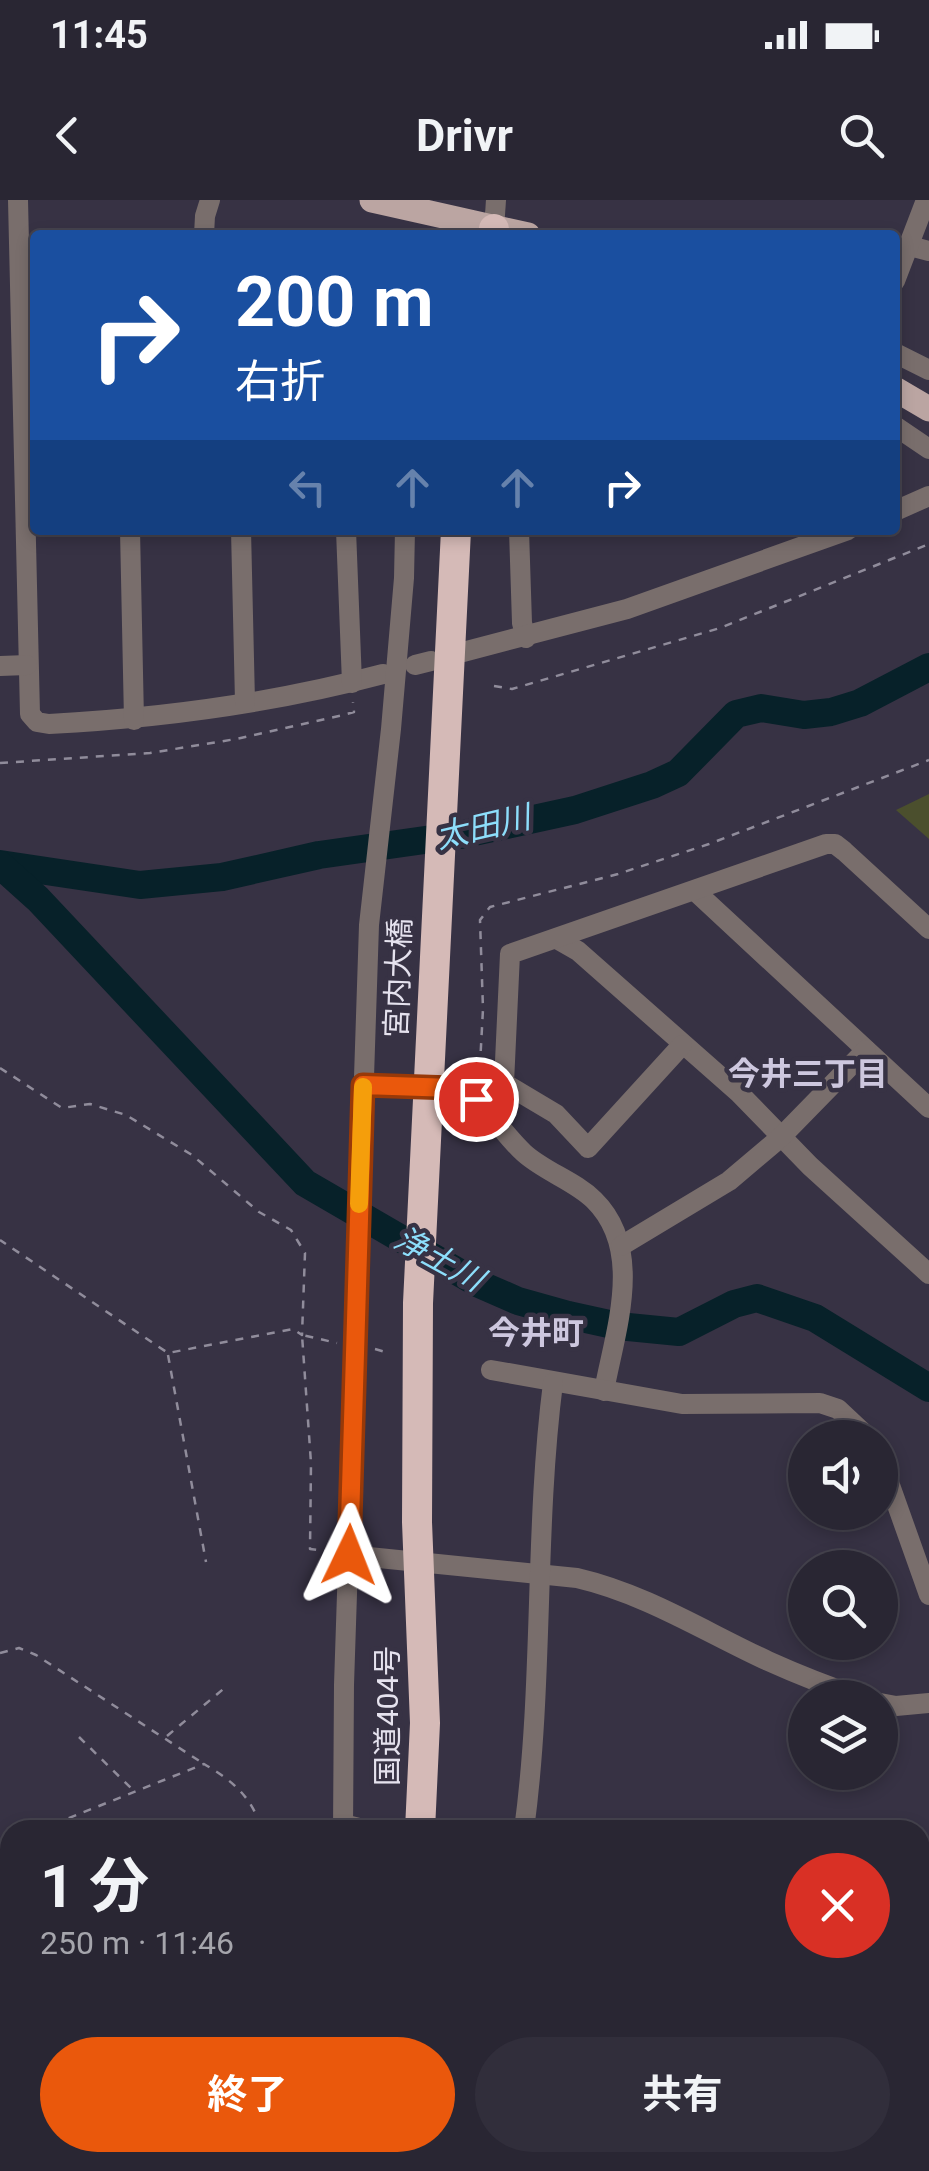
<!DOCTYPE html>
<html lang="ja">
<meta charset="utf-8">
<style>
body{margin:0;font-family:Roboto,"Noto Sans JP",sans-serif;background:#312e3b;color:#f1f3f6;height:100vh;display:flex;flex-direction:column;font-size:38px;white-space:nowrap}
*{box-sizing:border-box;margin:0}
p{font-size:32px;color:#a5a5ac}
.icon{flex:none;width:55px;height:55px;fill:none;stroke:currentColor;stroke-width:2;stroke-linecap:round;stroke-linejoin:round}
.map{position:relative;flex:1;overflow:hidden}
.side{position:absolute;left:0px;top:1620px;width:930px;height:352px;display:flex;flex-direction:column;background:#292633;border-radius:30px 30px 0 0;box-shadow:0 5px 15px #0003,0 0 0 2px #45434e}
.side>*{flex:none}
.hud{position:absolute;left:30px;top:30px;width:870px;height:305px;border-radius:10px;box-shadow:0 5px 15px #0003,0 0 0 2px #45434e;background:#1a4fa0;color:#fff;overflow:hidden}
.fabs{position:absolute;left:788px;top:1220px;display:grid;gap:20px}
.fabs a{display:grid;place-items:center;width:110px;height:110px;border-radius:50%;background:#292633;box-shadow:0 5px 15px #0003,0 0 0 2px #45434e;font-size:50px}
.pin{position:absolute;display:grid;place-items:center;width:85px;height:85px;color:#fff;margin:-42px;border:5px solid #fff;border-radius:50%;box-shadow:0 2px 10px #0007}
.me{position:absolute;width:110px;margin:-55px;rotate:2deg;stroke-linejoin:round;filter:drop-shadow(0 0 8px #0008)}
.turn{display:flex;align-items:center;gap:35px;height:210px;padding:0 40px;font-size:45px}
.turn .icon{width:130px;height:130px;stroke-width:2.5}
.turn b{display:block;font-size:70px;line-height:85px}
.lanes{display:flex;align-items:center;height:95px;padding:0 40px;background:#0003;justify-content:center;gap:50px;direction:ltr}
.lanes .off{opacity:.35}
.round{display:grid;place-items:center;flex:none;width:105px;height:105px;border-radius:52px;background:#312e3b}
.summary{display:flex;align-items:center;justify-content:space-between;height:170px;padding:0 40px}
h1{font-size:60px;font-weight:700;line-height:75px}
.primary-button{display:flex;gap:20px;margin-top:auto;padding:20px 40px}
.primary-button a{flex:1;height:115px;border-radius:60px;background:#ea580c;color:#fff;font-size:40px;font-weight:700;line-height:115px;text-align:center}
.primary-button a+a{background:#312e3b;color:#f1f3f6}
.status{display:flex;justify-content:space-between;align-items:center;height:70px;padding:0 50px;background:#292633;direction:ltr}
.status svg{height:28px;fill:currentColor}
header{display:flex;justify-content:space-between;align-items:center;height:130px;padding:0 40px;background:#292633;font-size:45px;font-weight:700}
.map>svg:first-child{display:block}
</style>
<div class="status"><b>11:45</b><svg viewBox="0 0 49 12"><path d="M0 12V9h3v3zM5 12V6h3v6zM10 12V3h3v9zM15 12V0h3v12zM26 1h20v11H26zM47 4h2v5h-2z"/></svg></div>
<header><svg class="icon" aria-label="back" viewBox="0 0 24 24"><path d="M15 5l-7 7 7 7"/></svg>Drivr<svg class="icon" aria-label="search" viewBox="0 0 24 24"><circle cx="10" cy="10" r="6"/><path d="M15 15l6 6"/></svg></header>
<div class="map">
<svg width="929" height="1971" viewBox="0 0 929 1971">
<rect width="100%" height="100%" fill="#373244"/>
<polygon fill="#4b4f2d" points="929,594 929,639 896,610"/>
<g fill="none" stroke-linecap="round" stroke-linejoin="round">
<g stroke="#072129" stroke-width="28">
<polyline points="0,664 140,685 222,677 319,655 460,635 575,610 652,585 678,573 736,514 761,508 804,515 831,512 860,503 929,467"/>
<polyline points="0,665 38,699 305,983 479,1084 518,1101 568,1115 618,1126 679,1132 734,1104 757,1098 815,1118 929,1188"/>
</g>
<g stroke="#908c9b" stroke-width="2.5" stroke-dasharray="8 8" stroke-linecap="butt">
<polyline points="494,486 512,489 720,428 929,344"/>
<polyline points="0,563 150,553 236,539 343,515 354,512 353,502"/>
<polyline points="0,868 62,908 90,904 126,915 192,955 259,1012 291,1030 305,1053 302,1135 293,1129 168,1153 0,1040"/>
<polyline points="479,883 483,809 480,720 490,707 618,674 709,644 929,560"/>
<polyline points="375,1149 389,1153"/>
<polyline points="168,1155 206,1362"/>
<polyline points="332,1352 310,1349 311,1263 302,1135 337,1143"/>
<polyline points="0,1453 19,1448 36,1455 204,1564"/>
<polyline points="167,1536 227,1486"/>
<polyline points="79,1537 134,1591"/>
<path d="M39,1630L204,1564C233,1581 252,1597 262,1630"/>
<polyline points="0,1648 10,1643"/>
<polyline points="153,1962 182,1971"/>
<polyline points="785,1962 794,1971"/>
</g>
<g stroke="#796e6c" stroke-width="20">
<path d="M18,0L30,514L37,522L49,524C162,518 274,503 383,474"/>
<polyline points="494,29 496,0"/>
<polyline points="204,35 205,16 210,0"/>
<polyline points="910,46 929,51"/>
<polyline points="895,81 926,0"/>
<polyline points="895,153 929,170"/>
<polyline points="895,226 929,249"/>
<polyline points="895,311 929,296"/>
<polyline points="130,330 134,520"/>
<polyline points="241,330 245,502"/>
<polyline points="346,330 352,483"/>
<polyline points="519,330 522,423 526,438"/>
<polyline points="463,452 627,409 848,330"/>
<polyline points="415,465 431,461"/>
<polyline points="0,466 27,465"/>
<polyline points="695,691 929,908"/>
<polyline points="557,739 578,751 739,893 810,966 929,1074"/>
<polyline points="682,845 588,948 556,914 504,883 510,754 826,644 835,644 844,651 929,729"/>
<path d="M363,885L451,888C484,898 500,931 524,953C545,972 575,981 594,1000C645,1050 615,1131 604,1191"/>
<polyline points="621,1046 729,981 781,937 866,850"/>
<polyline points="491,1170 682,1204 820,1203 838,1209 869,1238"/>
<polyline points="880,1257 929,1395"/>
<path d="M349,1355L577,1378C646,1394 705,1432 768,1461C799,1475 830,1487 862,1498"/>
<polyline points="880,1503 896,1506 929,1503"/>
<polyline points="343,1624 367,1630"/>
<polyline points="343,1630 344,1485 369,725 391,529 404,378 405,330"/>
<path d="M524,1630C544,1482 534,1331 553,1183"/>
<polyline points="0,1905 10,1909"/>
<polyline points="424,1963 458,1971"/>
<polyline points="494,1971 496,1962"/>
</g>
<g stroke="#bba5a2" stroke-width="25">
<polyline points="372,0 528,35"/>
<polyline points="895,189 929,209"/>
</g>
<g stroke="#d5bab7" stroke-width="30">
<polyline points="493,35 494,29"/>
<polyline points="420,1630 425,1523 417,1322 418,1103 456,330"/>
<polyline points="407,1971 407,1962"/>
</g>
</g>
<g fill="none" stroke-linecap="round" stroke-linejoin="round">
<g stroke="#983908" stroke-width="25">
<polyline id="route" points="349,1355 363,885 452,888 476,899"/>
</g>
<use href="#route" stroke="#ea580c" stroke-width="18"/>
<polyline stroke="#f59e0b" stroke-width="18" points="359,1004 363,887"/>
</g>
<g text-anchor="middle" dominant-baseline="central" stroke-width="9" stroke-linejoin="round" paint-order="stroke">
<g font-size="30" fill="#e5e2ee" stroke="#373244">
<text transform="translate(398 778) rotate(-88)">宮内大橋</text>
<text transform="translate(387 1516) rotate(-90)">国道404号</text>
</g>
<g font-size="32" font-style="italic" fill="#8ddefb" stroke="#373244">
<text transform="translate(483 627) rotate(-13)">太田川</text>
<text transform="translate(439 1059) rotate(29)">浄土川</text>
</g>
<g font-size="32" font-weight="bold" fill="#cdc7de" stroke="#373244">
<text x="808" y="874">今井三丁目</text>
<text x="536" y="1133">今井町</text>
</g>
</g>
</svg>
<div class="fabs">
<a><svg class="icon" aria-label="sound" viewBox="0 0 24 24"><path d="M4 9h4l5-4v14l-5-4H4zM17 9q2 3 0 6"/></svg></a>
<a><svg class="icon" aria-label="search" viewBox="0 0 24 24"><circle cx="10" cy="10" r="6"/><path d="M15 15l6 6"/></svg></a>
<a><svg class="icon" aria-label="layers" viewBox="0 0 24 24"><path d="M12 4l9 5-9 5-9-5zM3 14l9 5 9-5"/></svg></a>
</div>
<div class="pin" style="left:476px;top:899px;background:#d93025"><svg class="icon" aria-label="arrive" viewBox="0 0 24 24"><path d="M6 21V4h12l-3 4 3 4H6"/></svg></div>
<svg class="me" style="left:349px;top:1355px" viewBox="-20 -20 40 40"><path d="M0-17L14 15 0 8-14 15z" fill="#ea580c" stroke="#fff" stroke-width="4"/></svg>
<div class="hud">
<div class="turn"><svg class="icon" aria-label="right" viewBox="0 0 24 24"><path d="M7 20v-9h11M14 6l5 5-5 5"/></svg><div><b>200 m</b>右折</div></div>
<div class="lanes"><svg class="icon off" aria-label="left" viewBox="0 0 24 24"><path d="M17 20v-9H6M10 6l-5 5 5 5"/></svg><svg class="icon off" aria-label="ahead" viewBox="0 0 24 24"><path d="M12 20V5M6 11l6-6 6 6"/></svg><svg class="icon off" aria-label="ahead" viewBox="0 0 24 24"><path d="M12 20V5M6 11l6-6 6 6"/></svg><svg class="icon" aria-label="right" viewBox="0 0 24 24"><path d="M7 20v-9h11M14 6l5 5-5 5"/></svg></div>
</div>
<section class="side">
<div class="summary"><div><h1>1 分</h1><p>250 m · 11:46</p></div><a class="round" style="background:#d93025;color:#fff"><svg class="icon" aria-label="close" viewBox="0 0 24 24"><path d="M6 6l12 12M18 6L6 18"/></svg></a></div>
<div class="primary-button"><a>終了</a><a>共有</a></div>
</section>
</div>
